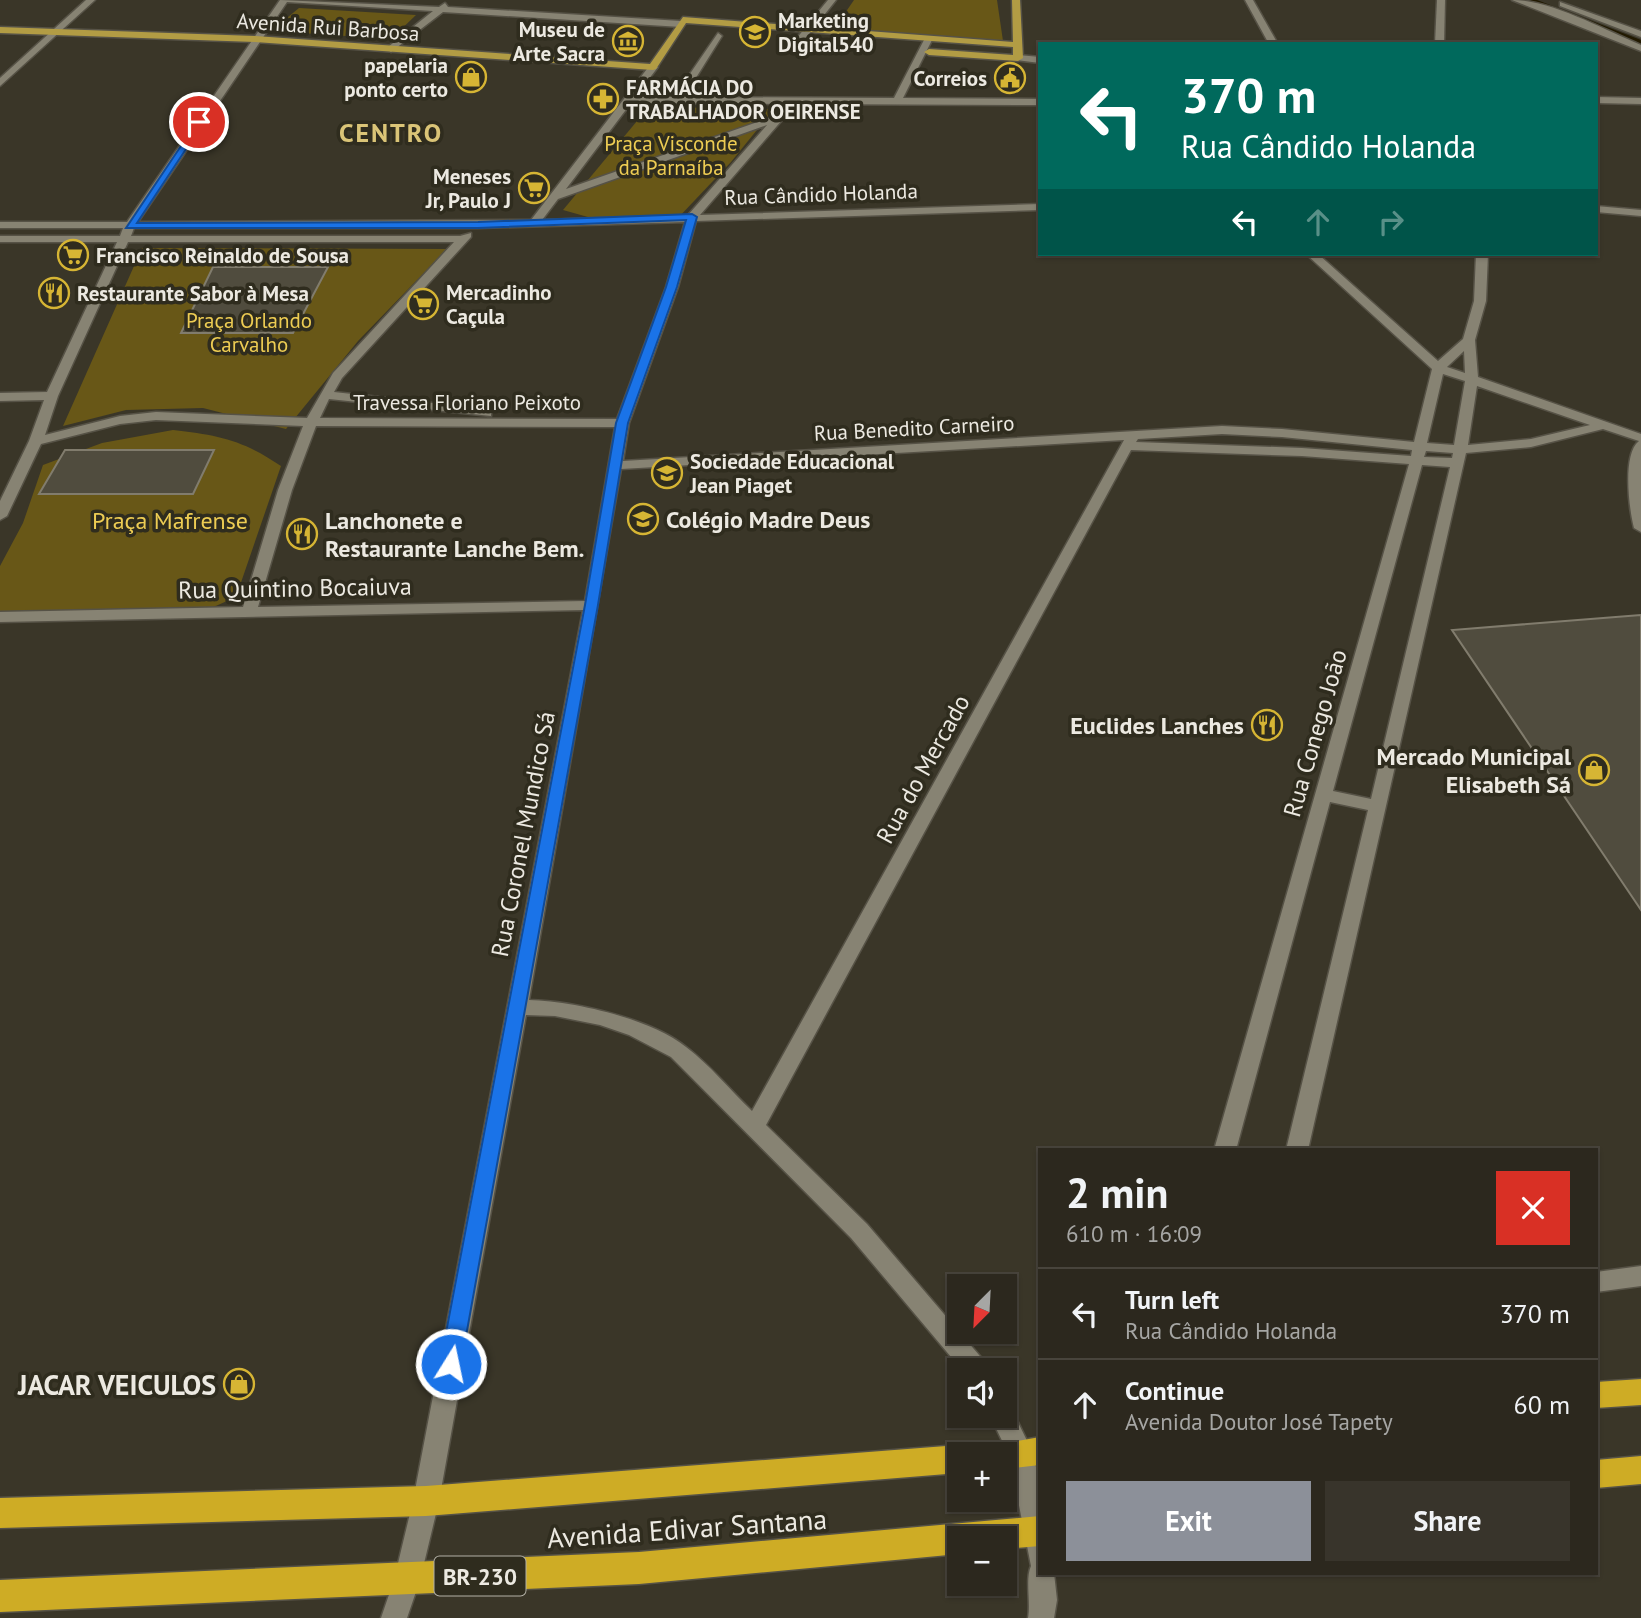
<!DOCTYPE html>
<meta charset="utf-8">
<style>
body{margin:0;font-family:"PT Sans",sans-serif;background:#38342b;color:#f1f3f6;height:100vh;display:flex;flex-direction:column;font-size:26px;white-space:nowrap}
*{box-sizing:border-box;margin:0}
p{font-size:23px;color:#a6a6a4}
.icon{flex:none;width:38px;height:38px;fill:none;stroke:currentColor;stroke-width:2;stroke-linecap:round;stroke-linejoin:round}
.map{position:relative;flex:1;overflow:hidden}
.details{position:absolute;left:1038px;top:1148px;width:560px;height:427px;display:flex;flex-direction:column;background:#2c281e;border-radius:0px;box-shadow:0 2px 5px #0004,0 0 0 2px #48443c}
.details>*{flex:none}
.guide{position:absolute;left:1038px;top:42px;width:560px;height:214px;border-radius:0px;box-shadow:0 2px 5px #0004,0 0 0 2px #48443c;background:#00695c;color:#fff;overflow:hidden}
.needle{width:46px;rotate:204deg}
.buttons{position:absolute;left:947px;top:1274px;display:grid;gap:14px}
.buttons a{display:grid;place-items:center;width:70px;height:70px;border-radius:0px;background:#2c281e;box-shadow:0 2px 5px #0004,0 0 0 2px #48443c;font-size:35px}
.pin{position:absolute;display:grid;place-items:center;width:60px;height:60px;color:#fff;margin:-30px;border:4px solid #fff;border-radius:50%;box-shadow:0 2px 7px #0007}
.me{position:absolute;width:77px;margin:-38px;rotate:10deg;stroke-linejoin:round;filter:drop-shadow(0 0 5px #0008)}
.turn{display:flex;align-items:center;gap:24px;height:147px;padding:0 28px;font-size:32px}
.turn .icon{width:91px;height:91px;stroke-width:2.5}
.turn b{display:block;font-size:49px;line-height:60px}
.lanes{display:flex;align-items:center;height:66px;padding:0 28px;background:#0003;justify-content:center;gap:35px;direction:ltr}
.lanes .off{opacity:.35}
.round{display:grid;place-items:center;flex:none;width:74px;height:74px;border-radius:0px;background:#38342b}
.head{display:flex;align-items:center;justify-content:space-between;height:119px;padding:0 28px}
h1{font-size:42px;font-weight:800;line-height:52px}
.cta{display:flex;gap:14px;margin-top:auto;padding:14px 28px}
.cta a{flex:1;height:80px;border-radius:0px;background:#8c9099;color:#fff;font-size:28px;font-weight:800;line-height:80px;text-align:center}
.cta a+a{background:#38342b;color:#f1f3f6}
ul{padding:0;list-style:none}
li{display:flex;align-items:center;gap:21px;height:91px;padding:0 28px;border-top:2px solid #48443c}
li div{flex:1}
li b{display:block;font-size:26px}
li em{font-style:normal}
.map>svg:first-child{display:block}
</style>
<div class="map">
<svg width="1641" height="1618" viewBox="0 0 1641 1618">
<rect width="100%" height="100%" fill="#3a3628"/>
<g fill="#685717">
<polygon points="854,0 997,0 1003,41 832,32"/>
<polygon points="299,8 416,15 391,39 271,31"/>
<polygon points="657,107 774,109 731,162 677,219 595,219 563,210 647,109"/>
<polygon points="142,248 447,249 358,341 286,429 203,408 126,410 63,426"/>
<path d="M173,430C218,435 243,440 281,466L236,597L209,609L0,611V566L23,523L43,465L102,443Z"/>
</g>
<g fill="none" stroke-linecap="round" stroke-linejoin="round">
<polygon fill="#211900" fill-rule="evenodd" points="1529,0 1537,0 1641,40 1641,44"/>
</g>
<g fill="#504c3e" stroke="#817c6d" stroke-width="2">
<polygon points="213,267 328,267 293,333 181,333"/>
<polygon points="65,450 214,450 193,494 39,494"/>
<polygon points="1641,615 1641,910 1452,630"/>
</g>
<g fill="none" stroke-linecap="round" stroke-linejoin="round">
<g stroke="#565246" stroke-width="3">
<g id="minor">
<polygon points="86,0 95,0 0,86 0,78"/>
<path d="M280,0L439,7L445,3L448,7L681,21L685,24L681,27L443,12L391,52L386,49L388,47L433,11L287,2L138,222L531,220L650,65L658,67L635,97H674L718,33L722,36L684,97L894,98L924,40L928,37L932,40L903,98L1040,99V105L796,104L700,215L1040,204V210L696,221L678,287L629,423L623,461L1222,426L1282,429L1414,442L1432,369L1306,254H1318L1438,361L1463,339L1474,301L1476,254H1488L1486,301L1475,340L1478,377L1641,434V532L1634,528C1629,509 1622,454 1639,441L1603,429L1531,447L1466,453L1308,1150H1286L1368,810L1330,802L1236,1150H1214L1409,464L1302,456L1131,450L766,1125L867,1224L985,1362L989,1370H962L851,1238L671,1057L629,1035L600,1025L555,1016L526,1015L439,1501L420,1580L407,1618H381L394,1580L413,1501L583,610L0,622V612L243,607L278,490L303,426L156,420L120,424L41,444L7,516L0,520V501L29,441L44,400L0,401V393L47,392L117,242H0V236H120L123,228H0V222H127ZM631,103L785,104L775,116L566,189ZM767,125L688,215L542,220L558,199ZM685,222L666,287L617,419L320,418L329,399L491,416V410L486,409L334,392L342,378L471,237V233L460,236H131L134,228H478ZM128,242H454L333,373L307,418L156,412L120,416L45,435L58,396ZM1464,351L1465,373L1447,367ZM1443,374L1465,381L1454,445L1427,443ZM1477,386L1590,425L1531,439L1468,445ZM316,426L615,427L585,601L258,607L292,490ZM1222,434L1282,437L1412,450L1411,456L1302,448L1136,442L1138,439ZM1124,440L752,1111C730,1090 710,1065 686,1047C652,1019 573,1001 529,1000L621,469ZM1426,451L1453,453L1452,458L1424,457ZM1422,465L1450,467L1371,799L1333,791Z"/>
<polygon points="828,0 836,0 802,43 796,43 796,39"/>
<polygon points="1245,0 1253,0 1278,44 1269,44"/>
<polygon points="1437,0 1445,0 1444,44 1435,44"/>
<path d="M1512,0C1552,0 1604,30 1641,45V51Z"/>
<polygon points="1560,2 1641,31 1641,37 1560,6"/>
<polygon points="1018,55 1040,57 1040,63 1015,60 1015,56"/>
<polygon points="1596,97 1641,98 1641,104 1596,103"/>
<polygon points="1596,206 1641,210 1641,216 1596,212"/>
<polygon points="1641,1266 1641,1286 1596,1292 1596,1272"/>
<path d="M1004,1406L1011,1408L1033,1453L1040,1486V1573H1054L1057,1600L1054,1618H1028C1031,1602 1025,1579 1031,1566L1009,1455L990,1416H1004Z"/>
</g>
</g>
<g stroke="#565246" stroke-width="3">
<polygon id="major" points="1012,0 1020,0 1023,58 1018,61 929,55 924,52 929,49 1013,55 1013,47 686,23 656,69 653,70 255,42 0,33 0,27 255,36 650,64 683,17 1013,42"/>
</g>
<g stroke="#565246" stroke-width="3">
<g id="highway">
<polygon points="1641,1379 1641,1405 1596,1408 1596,1382"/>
<polygon points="1040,1437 1040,1465 1004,1469 1004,1454 990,1454 994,1445"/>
<polygon points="959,1445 969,1449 972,1454 959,1454 959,1473 426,1516 0,1528 0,1498 426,1486"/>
<polygon points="1641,1456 1641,1484 1596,1488 1596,1460"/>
<polygon points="1040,1516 1040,1546 1004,1549 1004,1538 959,1538 959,1554 639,1584 0,1612 0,1580 639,1552"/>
</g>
</g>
<use href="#minor" fill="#878373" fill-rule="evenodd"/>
<use href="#major" fill="#b29c44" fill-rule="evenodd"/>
<use href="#highway" fill="#ceac25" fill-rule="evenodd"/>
</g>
<polygon fill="#1a73e8" stroke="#114b97" stroke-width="2" points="199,119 204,122 137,223 478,222 692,214 697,217 677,287 628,423 598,605 461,1364 458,1371 451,1374 443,1371 440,1364 585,605 616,423 666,287 686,220 478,228 126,228"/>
<defs>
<g id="university-ring" transform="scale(1.575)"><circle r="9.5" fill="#2f2c1e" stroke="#d6b534" stroke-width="1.5"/><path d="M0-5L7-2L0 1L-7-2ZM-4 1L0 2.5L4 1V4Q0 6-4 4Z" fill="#d6b534"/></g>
<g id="museum-ring" transform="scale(1.575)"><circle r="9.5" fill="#2f2c1e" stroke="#d6b534" stroke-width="1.5"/><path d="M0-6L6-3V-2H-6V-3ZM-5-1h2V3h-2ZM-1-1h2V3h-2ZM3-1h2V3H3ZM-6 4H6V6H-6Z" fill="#d6b534"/></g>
<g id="shop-ring" transform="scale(1.575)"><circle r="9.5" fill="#2f2c1e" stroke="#d6b534" stroke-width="1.5"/><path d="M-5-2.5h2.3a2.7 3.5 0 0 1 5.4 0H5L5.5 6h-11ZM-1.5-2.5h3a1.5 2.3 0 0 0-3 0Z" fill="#d6b534"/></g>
<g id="civic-ring" transform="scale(1.575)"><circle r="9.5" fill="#2f2c1e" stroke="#d6b534" stroke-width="1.5"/><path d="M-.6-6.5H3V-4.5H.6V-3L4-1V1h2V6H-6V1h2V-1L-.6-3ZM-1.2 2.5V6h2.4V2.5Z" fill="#d6b534"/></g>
<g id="pharmacy-ring" transform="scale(1.575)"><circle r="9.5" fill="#2f2c1e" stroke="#d6b534" stroke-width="1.5"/><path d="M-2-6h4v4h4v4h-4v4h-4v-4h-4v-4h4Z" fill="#d6b534"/></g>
<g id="supermarket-ring" transform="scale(1.575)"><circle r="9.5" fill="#2f2c1e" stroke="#d6b534" stroke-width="1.5"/><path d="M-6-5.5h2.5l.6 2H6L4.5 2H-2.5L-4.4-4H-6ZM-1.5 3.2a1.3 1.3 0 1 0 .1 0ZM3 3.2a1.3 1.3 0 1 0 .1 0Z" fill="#d6b534"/></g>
<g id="restaurant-ring" transform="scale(1.575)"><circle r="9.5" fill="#2f2c1e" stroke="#d6b534" stroke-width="1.5"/><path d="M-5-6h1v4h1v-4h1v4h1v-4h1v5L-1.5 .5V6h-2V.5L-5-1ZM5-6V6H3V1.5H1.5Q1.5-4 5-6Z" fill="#d6b534"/></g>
<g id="school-ring" transform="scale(1.575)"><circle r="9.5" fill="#2f2c1e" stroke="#d6b534" stroke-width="1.5"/><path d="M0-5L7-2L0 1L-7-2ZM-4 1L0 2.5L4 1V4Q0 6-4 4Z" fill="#d6b534"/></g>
</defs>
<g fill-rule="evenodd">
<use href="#university-ring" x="755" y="32"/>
<use href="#museum-ring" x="628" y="41"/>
<use href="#shop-ring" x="471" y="77"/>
<use href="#civic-ring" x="1010" y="78"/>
<use href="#pharmacy-ring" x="603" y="99"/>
<use href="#supermarket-ring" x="534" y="188"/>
<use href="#supermarket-ring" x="73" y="255"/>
<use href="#restaurant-ring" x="54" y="293"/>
<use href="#supermarket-ring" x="423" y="304"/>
<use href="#school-ring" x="667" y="473"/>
<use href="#school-ring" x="643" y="519"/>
<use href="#restaurant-ring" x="302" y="534"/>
<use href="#restaurant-ring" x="1267" y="725"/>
<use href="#shop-ring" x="1594" y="770"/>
<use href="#shop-ring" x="239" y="1384"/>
</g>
<g text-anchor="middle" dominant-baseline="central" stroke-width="7" stroke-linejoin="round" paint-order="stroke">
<g font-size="21" font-weight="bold" fill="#ece9e1" stroke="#2f2c1e" text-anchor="start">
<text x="778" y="20">Marketing<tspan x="778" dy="24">Digital540</tspan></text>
<text x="605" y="29" text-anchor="end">Museu de<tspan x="605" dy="24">Arte Sacra</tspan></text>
<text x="448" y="65" text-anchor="end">papelaria<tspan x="448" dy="24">ponto certo</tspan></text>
<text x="987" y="78" text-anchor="end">Correios</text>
<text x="626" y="87">FARMÁCIA DO<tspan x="626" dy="24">TRABALHADOR OEIRENSE</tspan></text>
<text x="511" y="176" text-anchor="end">Meneses<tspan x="511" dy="24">Jr, Paulo J</tspan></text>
<text x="96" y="255">Francisco Reinaldo de Sousa</text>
<text x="446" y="292">Mercadinho<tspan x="446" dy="24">Caçula</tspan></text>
<text x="77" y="293">Restaurante Sabor à Mesa</text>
<text x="690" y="461">Sociedade Educacional<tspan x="690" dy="24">Jean Piaget</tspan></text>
</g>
<g font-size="21" fill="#ece9e1" stroke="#2f2c1e">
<text transform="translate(328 27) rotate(4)">Avenida Rui Barbosa</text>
<text transform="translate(821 194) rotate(-2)">Rua Cândido Holanda</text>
<text x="467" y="402">Travessa Floriano Peixoto</text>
<text transform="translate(914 428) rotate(-3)">Rua Benedito Carneiro</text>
</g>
<g font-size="21" fill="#edcc53" stroke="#2f2c1e">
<text x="671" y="143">Praça Visconde<tspan x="671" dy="24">da Parnaíba</tspan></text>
<text x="249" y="320">Praça Orlando<tspan x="249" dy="24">Carvalho</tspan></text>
</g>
<rect fill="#2f2c1e" stroke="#b3b0a6" stroke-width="2" x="434.5" y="1556.5" width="91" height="39" rx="5"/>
<g font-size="23" font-weight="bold" fill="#ece9e1">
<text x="480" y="1576">BR-230</text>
</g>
<g font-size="24" font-weight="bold" fill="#ece9e1" stroke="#2f2c1e" text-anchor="start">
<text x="666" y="519">Colégio Madre Deus</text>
<text x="325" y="520">Lanchonete e<tspan x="325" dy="28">Restaurante Lanche Bem.</tspan></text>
<text x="1244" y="725" text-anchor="end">Euclides Lanches</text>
<text x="1571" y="756" text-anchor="end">Mercado Municipal<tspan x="1571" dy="28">Elisabeth Sá</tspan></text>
</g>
<g font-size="24" fill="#edcc53" stroke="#2f2c1e">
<text x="170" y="520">Praça Mafrense</text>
</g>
<g font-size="24" fill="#ece9e1" stroke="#2f2c1e">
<text transform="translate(295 588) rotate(-1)">Rua Quintino Bocaiuva</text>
<text transform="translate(1315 733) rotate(-74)">Rua Conego João</text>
<text transform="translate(923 769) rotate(-61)">Rua do Mercado</text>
<text transform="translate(523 834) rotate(-79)">Rua Coronel Mundico Sá</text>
</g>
<g font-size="26" font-weight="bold" letter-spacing="2" fill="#dac477" stroke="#2f2c1e">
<text x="391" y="132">CENTRO</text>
</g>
<g font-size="28" font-weight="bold" fill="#ece9e1" stroke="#2f2c1e" text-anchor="end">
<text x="216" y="1384">JACAR VEICULOS</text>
</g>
<g font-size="28" fill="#ece9e1" stroke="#2f2c1e">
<text transform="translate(687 1528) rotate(-4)">Avenida Edivar Santana</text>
</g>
</g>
</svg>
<div class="buttons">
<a><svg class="needle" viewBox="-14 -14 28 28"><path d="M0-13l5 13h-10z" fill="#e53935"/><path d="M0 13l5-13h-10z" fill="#a6a6a4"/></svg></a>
<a><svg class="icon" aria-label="sound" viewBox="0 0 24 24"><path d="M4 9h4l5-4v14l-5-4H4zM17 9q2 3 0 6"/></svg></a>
<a>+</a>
<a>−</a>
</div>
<div class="pin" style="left:199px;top:122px;background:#d93025"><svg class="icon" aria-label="arrive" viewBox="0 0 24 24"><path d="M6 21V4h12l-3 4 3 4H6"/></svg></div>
<svg class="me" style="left:451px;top:1364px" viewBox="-20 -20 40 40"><circle r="17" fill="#1a73e8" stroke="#fff" stroke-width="3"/><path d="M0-11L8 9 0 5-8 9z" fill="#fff"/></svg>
<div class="guide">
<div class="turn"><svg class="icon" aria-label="left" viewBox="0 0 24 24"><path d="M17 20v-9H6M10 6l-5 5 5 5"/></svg><div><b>370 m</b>Rua Cândido Holanda</div></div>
<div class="lanes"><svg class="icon" aria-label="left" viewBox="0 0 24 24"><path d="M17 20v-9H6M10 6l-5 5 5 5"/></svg><svg class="icon off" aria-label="ahead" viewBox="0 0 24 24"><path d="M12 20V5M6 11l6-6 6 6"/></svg><svg class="icon off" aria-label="right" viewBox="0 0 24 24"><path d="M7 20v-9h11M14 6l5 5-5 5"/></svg></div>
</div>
<section class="details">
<div class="head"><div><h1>2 min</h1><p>610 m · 16:09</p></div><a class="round" style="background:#d93025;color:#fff"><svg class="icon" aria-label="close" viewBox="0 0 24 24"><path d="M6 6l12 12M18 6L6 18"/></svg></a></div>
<ul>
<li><svg class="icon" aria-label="left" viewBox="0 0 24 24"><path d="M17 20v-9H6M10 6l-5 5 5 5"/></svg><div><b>Turn left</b><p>Rua Cândido Holanda</p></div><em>370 m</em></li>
<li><svg class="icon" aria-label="ahead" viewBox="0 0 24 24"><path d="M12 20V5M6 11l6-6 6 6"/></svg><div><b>Continue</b><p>Avenida Doutor José Tapety</p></div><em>60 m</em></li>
</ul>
<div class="cta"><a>Exit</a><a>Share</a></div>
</section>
</div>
